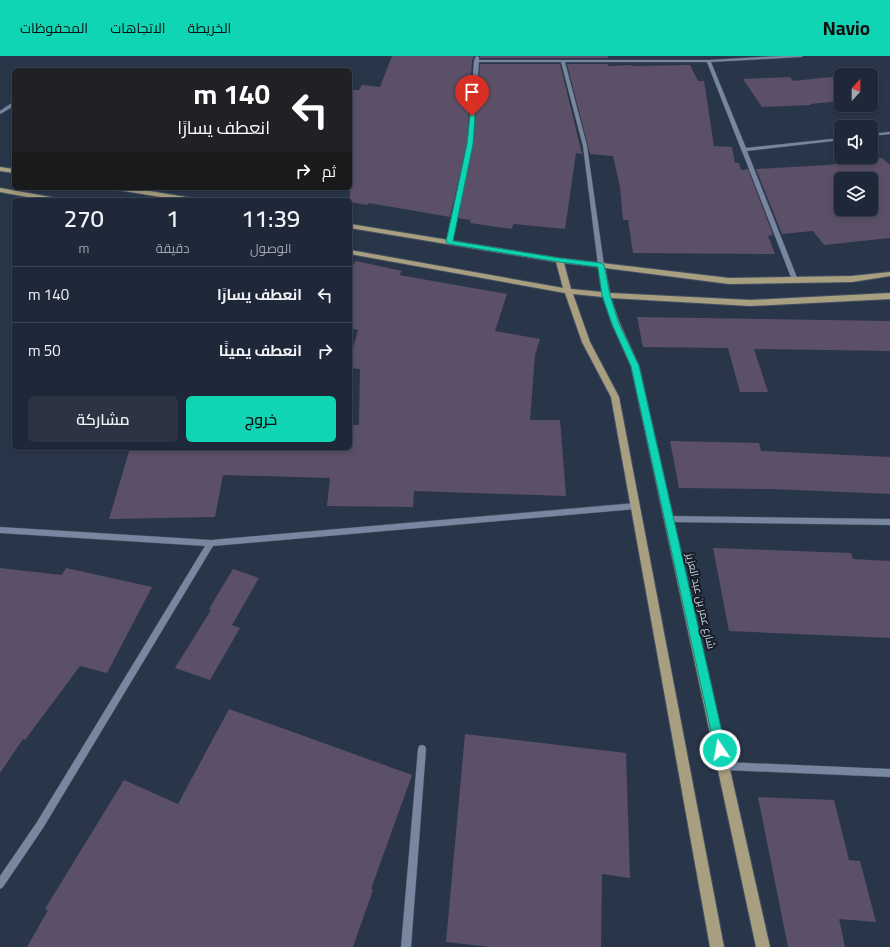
<!DOCTYPE html>
<html lang="ar">
<meta charset="utf-8">
<style>
body{margin:0;font-family:Georgia,Cairo,serif;background:#2c3443;color:#f1f3f6;direction:rtl;height:100vh;display:flex;flex-direction:column;font-size:15px;white-space:nowrap}
*{box-sizing:border-box;margin:0}
p{font-size:13px;color:#a1a6ae}
.icon{flex:none;width:22px;height:22px;fill:none;stroke:currentColor;stroke-width:2;stroke-linecap:round;stroke-linejoin:round}
.map{position:relative;flex:1;overflow:hidden;direction:ltr}
.sheet{position:absolute;left:12px;top:142px;width:340px;height:252px;display:flex;flex-direction:column;background:#1f2838;border-radius:6px;box-shadow:0 2px 6px #0003,0 0 0 1px #3c4453;direction:rtl}
.sheet>*{flex:none}
.banner{position:absolute;left:12px;top:12px;width:340px;height:122px;border-radius:6px;box-shadow:0 2px 6px #0003,0 0 0 1px #3c4453;direction:rtl;background:#202124;color:#fff;overflow:hidden}
.needle{width:26px;rotate:21deg}
.tools{position:absolute;left:834px;top:12px;display:grid;gap:8px}
.tools a{display:grid;place-items:center;width:44px;height:44px;border-radius:6px;background:#1f2838;box-shadow:0 2px 6px #0003,0 0 0 1px #3c4453;font-size:20px}
.pin{position:absolute;display:grid;place-items:center;width:34px;height:34px;color:#fff;margin:-41px -17px;border-radius:50% 50% 50% 0;rotate:-45deg;box-shadow:0 0 4px #0007}
.pin .icon{rotate:45deg}
.me{position:absolute;width:44px;margin:-22px;rotate:348deg;stroke-linejoin:round;filter:drop-shadow(0 0 3px #0008)}
.turn{display:flex;align-items:center;gap:14px;height:84px;padding:0 16px;font-size:18px}
.turn .icon{width:52px;height:52px;stroke-width:2.5}
.turn b{display:block;font-size:28px;line-height:34px}
.then{display:flex;align-items:center;height:38px;padding:0 16px;background:#0003;gap:8px;font-size:15px}
.eta{display:flex;justify-content:space-evenly;align-items:center;height:68px;text-align:center}
.eta b{font-size:24px;font-weight:600;line-height:28px}
.button{display:flex;gap:8px;margin-top:auto;padding:8px 16px}
.button a{flex:1;height:46px;border-radius:6px;background:#0fd5b4;color:#111;font-size:16px;font-weight:600;line-height:46px;text-align:center}
.button a+a{background:#2c3443;color:#f1f3f6}
ul{padding:0;list-style:none}
li{display:flex;align-items:center;gap:12px;height:56px;padding:0 16px;border-top:1px solid #3c4453}
li div{flex:1}
li b{display:block;font-size:15px}
li em{font-style:normal}
header{display:flex;align-items:center;gap:24px;box-sizing:border-box;height:56px;padding:0 20px;background:#0fd5b4;color:#111}
header strong{font-size:19px}
nav{display:flex;gap:22px;margin-inline-start:auto;font-size:14px}
.map>svg:first-child{display:block}
</style>
<header>
<strong>Navio</strong>
<nav><a>الخريطة</a><a>الاتجاهات</a><a>المحفوظات</a></nav>
</header>
<div class="map">
<svg width="890" height="891" viewBox="0 0 890 891">
<rect width="100%" height="100%" fill="#29364a"/>
<g fill="#5b5067" fill-rule="evenodd">
<polygon points="392,0 474,0 472,5 467,88 450,161 369,147 367,149 350,146 350,34 359,34 362,29 380,31"/>
<rect x="480" y="0" width="128" height="2"/>
<polygon points="480,8 560,8 582,98 576,97 565,173 514,168 511,173 470,167 471,164 458,162 473,88"/>
<polygon points="567,8 608,8 608,10 631,9 632,10 690,9 698,25 704,25 714,90 732,91 735,107 739,107 741,114 748,113 773,179 768,180 775,198 633,197 628,164 623,164 620,131 613,100 590,98"/>
<polygon points="841,20 841,45 810,48 811,49 762,51 743,23 790,21 793,25"/>
<path d="M882,102L890,109V182L824,189L813,175L782,178L756,113L827,109ZM841,123H871V153H841Z"/>
<polygon points="356,205 402,215 399,219 507,238 495,275 540,283 535,299 530,364 560,364 566,440 414,435 413,451 327,450 330,422 223,419 215,461 109,463 130,392 350,392 350,369 359,369 360,313 350,312 350,303 358,274 350,272 350,214"/>
<polygon points="637,261 890,265 890,295 754,293 768,336 740,336 728,292 643,291"/>
<polygon points="670,385 759,387 761,395 890,401 890,438 772,433 679,432"/>
<polygon points="713,492 851,497 853,503 890,505 890,582 729,575"/>
<polygon points="0,512 62,519 66,512 152,531 107,617 80,610 25,684 23,683 0,717"/>
<polygon points="233,513 259,522 232,569 240,572 210,624 175,612 211,554 209,553"/>
<polygon points="229,653 412,719 371,833 373,834 353,891 27,891 48,854 45,853 124,724 178,748"/>
<polygon points="465,678 626,697 630,822 602,818 601,891 490,891 446,886"/>
<polygon points="758,741 834,744 849,804 860,805 876,866 839,863 845,891 788,891"/>
</g>
<g fill="none" stroke-linecap="round" stroke-linejoin="round">
<g stroke="#455162" stroke-width="1">
<g id="minor">
<polygon points="476,0 479,1 479,4 709,4 779,0 803,0 801,1 711,6 746,92 841,82 841,84 747,95 798,224 797,225 795,226 792,224 742,95 741,94 741,93 707,6 565,6 587,90 604,209 601,211 598,209 583,90 561,6 479,6 472,88 452,186 451,187 447,187 446,186 468,88 474,5"/>
<polygon points="12,47 14,47 14,50 0,58 0,55"/>
<polygon points="890,76 890,78 871,80 871,78"/>
<polygon points="636,447 638,448 640,450 638,452 636,453 213,490 43,772 3,831 0,833 0,820 37,766 205,490 0,477 0,471 211,484"/>
<polygon points="669,460 890,463 890,469 669,466 666,465 665,463 666,461"/>
<polygon points="422,689 425,690 426,693 411,891 401,891 418,693 419,690"/>
<polygon points="724,706 890,713 890,721 724,714 721,713 720,710 721,707"/>
</g>
</g>
<g stroke="#455162" stroke-width="2">
<g id="major">
<polygon points="0,111 14,113 14,117 0,115"/>
<polygon points="0,132 56,142 60,144 44,144 0,136"/>
<polygon points="115,132 131,132 192,142 196,144 179,144 118,134"/>
<path d="M350,168L559,202L729,222L852,220L890,216V220L852,226L729,228L605,212L610,237L750,244L890,237V243L750,250L611,242L620,268L639,310L770,891H756L631,310L612,268L603,241L573,238L590,286L619,341L724,891H710L611,341L582,286L565,237L350,198V194L563,232L556,206L350,172ZM564,207L598,211L602,236L571,233Z"/>
</g>
</g>
<use href="#minor" fill="#78879f" fill-rule="evenodd"/>
<use href="#major" fill="#a89f80" fill-rule="evenodd"/>
</g>
<polygon fill="#0fd5b4" stroke="#0a8a75" points="470,59 475,60 473,88 453,185 559,202 601,207 604,209 610,239 619,268 639,310 726,694 724,698 720,700 716,698 715,694 631,310 612,268 602,239 598,211 559,206 449,188 446,186 467,88"/>
<g text-anchor="middle" dominant-baseline="central" stroke-width="4" stroke-linejoin="round" paint-order="stroke">
<g font-size="11" fill="#ccd5e2" stroke="#171d26">
<text transform="translate(701 545) rotate(77)">شارع عمر بن عبد العزيز</text>
</g>
</g>
</svg>
<div class="tools">
<a><svg class="needle" viewBox="-14 -14 28 28"><path d="M0-13l5 13h-10z" fill="#e53935"/><path d="M0 13l5-13h-10z" fill="#a1a6ae"/></svg></a>
<a><svg class="icon" aria-label="sound" viewBox="0 0 24 24"><path d="M4 9h4l5-4v14l-5-4H4zM17 9q2 3 0 6"/></svg></a>
<a><svg class="icon" aria-label="layers" viewBox="0 0 24 24"><path d="M12 4l9 5-9 5-9-5zM3 14l9 5 9-5"/></svg></a>
</div>
<div class="pin" style="left:472px;top:60px;background:#d93025"><svg class="icon" aria-label="arrive" viewBox="0 0 24 24"><path d="M6 21V4h12l-3 4 3 4H6"/></svg></div>
<svg class="me" style="left:720px;top:694px" viewBox="-20 -20 40 40"><circle r="17" fill="#0fd5b4" stroke="#fff" stroke-width="3"/><path d="M0-11L8 9 0 5-8 9z" fill="#fff"/></svg>
<div class="banner">
<div class="turn"><svg class="icon" aria-label="left" viewBox="0 0 24 24"><path d="M17 20v-9H6M10 6l-5 5 5 5"/></svg><div><b>140 m</b>انعطف يسارًا</div></div>
<div class="then">ثم<svg class="icon" aria-label="right" viewBox="0 0 24 24"><path d="M7 20v-9h11M14 6l5 5-5 5"/></svg></div>
</div>
<section class="sheet">
<div class="eta">
<div><b>11:39</b><p>الوصول</p></div>
<div><b>1</b><p>دقيقة</p></div>
<div><b>270</b><p>m</p></div>
</div>
<ul>
<li><svg class="icon" aria-label="left" viewBox="0 0 24 24"><path d="M17 20v-9H6M10 6l-5 5 5 5"/></svg><div><b>انعطف يسارًا</b></div><em>140 m</em></li>
<li><svg class="icon" aria-label="right" viewBox="0 0 24 24"><path d="M7 20v-9h11M14 6l5 5-5 5"/></svg><div><b>انعطف يمينًا</b></div><em>50 m</em></li>
</ul>
<div class="button"><a>خروج</a><a>مشاركة</a></div>
</section>
</div>
